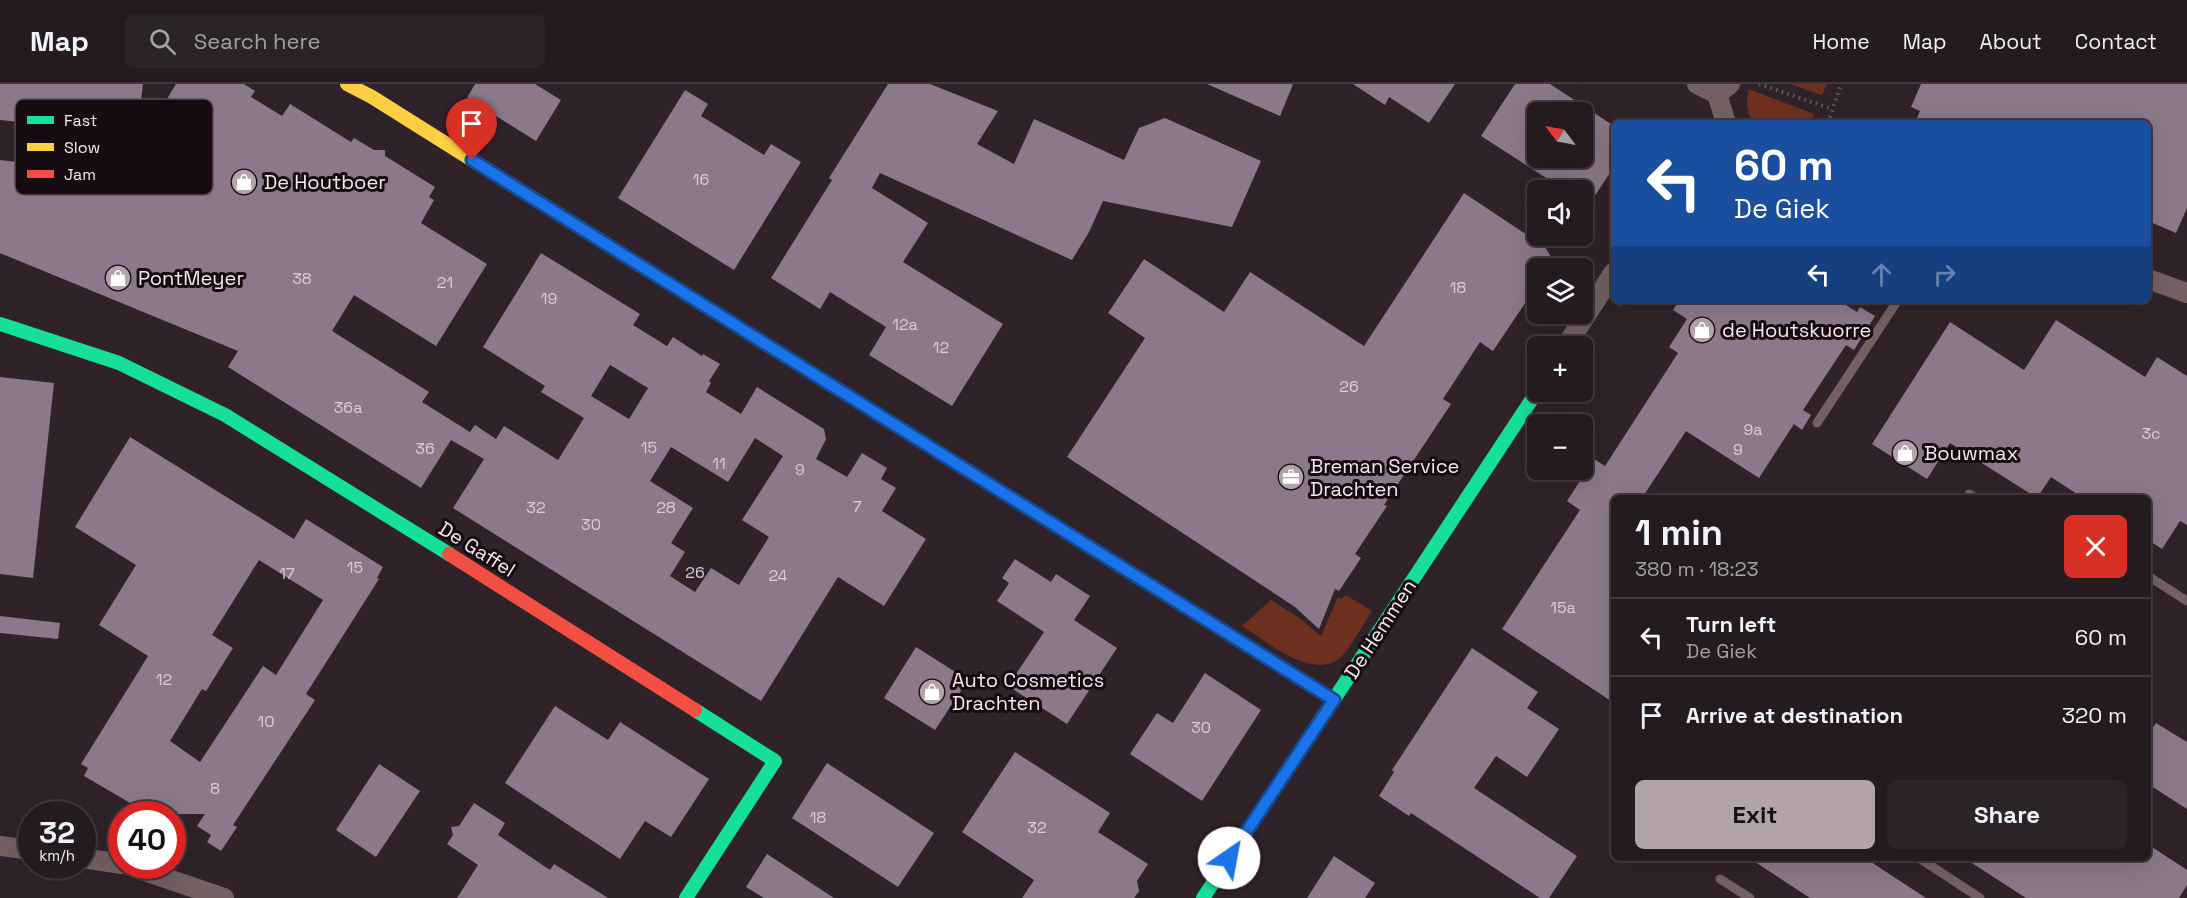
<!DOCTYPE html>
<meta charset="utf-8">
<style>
body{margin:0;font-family:"Space Grotesk",sans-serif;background:#2c2328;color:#f1f3f6;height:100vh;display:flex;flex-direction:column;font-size:22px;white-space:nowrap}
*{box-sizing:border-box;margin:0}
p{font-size:20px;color:#a3a1a4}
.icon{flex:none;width:33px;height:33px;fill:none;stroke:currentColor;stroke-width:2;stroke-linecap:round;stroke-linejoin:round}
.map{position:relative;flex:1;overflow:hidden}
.side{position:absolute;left:1611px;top:411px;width:540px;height:366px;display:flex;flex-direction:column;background:#241a1f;border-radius:9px;box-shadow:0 6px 24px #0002,0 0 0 2px #41383d}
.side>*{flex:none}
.top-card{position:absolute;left:1611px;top:36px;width:540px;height:183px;border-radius:9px;box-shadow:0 6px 24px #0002,0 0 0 2px #41383d;background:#1a4fa0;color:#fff;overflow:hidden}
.needle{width:39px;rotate:302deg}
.fabs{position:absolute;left:1527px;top:18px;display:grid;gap:12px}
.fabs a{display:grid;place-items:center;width:66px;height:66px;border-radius:9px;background:#241a1f;box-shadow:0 6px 24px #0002,0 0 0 2px #41383d;font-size:30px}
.speed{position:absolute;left:18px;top:717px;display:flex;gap:12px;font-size:30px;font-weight:700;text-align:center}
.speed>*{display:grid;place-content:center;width:78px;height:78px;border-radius:50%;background:#241a1f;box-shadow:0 6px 24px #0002,0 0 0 2px #41383d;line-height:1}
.speed small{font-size:15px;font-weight:400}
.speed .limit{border:9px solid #d22;background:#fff;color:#111}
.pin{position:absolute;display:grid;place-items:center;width:51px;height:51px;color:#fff;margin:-62px -26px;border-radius:50% 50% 50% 0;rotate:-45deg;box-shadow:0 0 6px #0007}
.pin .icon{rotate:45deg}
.me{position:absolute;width:66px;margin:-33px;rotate:33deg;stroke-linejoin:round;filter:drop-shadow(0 0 4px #0008)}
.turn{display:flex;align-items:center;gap:21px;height:126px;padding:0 24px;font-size:27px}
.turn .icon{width:78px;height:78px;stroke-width:2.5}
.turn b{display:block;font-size:42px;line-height:51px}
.lanes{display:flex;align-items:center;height:57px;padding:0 24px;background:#0003;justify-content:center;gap:30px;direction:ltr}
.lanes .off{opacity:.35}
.round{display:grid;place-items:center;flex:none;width:63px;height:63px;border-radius:9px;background:#2c2328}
.summary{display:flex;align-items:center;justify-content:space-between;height:102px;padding:0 24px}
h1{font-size:36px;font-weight:700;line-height:45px}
.primary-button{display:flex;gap:12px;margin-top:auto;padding:12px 24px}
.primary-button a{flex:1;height:69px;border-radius:9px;background:#b2a2aa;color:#111;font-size:24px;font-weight:700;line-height:69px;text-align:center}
.primary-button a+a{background:#2c2328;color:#f1f3f6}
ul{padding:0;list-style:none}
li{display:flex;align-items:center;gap:18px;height:78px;padding:0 24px;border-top:2px solid #41383d}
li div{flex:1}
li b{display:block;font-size:22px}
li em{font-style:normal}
header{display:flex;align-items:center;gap:36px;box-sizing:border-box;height:84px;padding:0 30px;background:#241a1f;border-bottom:2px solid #41383d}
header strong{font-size:28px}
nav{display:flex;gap:33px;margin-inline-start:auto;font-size:21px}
.search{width:420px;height:54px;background:#2c2328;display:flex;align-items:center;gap:15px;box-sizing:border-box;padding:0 21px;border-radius:9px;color:#a3a1a4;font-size:22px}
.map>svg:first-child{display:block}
</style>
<header>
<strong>Map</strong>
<div class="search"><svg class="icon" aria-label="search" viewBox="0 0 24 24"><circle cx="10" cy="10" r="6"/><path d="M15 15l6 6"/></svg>Search here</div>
<nav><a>Home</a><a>Map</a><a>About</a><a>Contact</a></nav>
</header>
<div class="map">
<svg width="2187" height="814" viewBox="0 0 2187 814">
<rect width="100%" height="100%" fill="#302229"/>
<g fill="#6d301f">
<polygon points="1790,0 1827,0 1822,11"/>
<path d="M1749,5L1814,30L1811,39H1753C1746,28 1746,18 1749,5Z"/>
<path d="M1346,511L1372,527C1364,539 1350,565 1341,573C1314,598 1266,557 1242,542L1271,516L1298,533L1321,552L1338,513L1341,515Z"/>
</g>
<g fill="#8b788a" fill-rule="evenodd">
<path d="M0,0H143L135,68L176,0H244L255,7L251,13L282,32L290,20L351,58L354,54L374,66H385V72L435,103L429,113L434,116L421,139L487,180L436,262L354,211L332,247L429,308L422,318L470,348L475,341L496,355L504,342L558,376L584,334L541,308L545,302L483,263L541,169L640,230L633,241L667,262L673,253L702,272L703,270L720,280L709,297L711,299L706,308L741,330L757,303L824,345L826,355L816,375L847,393L862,369L887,384L881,395L896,404L882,427L926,455L884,522L838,493L761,617L453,424L484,375L451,356L421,404L228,283L238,267L0,169V76L44,81L49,41L0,36ZM610,281L648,304L629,335L591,312ZM755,354L783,372L742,436L769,453L739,501L711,484L695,508L670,492L685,468L671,459L693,424L650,397L671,363L728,398Z"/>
<polygon points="475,0 535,0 561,16 536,57 467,14"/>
<polygon points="888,0 930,0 998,27 977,60 1014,80 1034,35 1124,76 1139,44 1165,34 1261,77 1232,143 1103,117 1089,148 1072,176 880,89 872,104 928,139 903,178 1003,240 952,322 869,271 886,243 830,208 820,225 771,194 832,96 829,94"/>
<polygon points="1207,0 1293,0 1280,32"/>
<polygon points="1353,0 1455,0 1429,39 1389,13 1385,21"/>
<path d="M1515,0H1550L1614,42V83L1582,131V106H1565L1481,52ZM1538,28H1582V74H1538Z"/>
<polygon points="1921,0 2187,0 2187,124 2176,149 2148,137 2148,39 1915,39 1920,27 1911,23"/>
<polygon points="685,6 708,20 701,32 764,71 771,60 801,78 734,186 618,114"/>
<polygon points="1464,109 1545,163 1550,171 1550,184 1538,184 1538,200 1493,267 1480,258 1443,315 1451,320 1384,421 1387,422 1355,470 1361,474 1339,507 1335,505 1319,545 1295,523 1067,373 1145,254 1108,229 1144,175 1224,228 1250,188 1364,262"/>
<polygon points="1680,216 1838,216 1857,228 1860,223 1875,232 1854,266 1846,261 1803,326 1811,331 1802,346 1794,340 1759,394 1686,347 1642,414 1614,414 1614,619 1502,545 1580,426 1567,417 1594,375 1605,382 1678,269 1669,263 1687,235 1673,226"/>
<polygon points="2056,236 2145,293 2157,273 2187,292 2187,441 2180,437 2162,465 2148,456 2148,414 2083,414 2051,393 2037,414 1950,359 1927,395 1872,360 1950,238 2024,286"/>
<polygon points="0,293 54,299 33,494 0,490"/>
<path d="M130,353L294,455L306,435L383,483L377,494L379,495L306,610L315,616L233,741L237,743L221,767L207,758L211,751L197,742L205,730H138L129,725L132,720L84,692L88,684L81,680L148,572L99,541L136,481L75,443ZM259,476L323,516L276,591L263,582L200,678L170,657L202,605L206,607L233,564L212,551Z"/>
<polygon points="1015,475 1051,498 1056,490 1090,512 1074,536 1117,564 1067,640 1008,602 1044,548 997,517 1009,499 1002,494"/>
<polygon points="0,532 60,539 58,555 0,549"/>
<polygon points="916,563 968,596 935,646 884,614"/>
<polygon points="1472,564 1538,608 1527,624 1559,645 1527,693 1496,672 1474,704 1577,772 1549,814 1540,814 1411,729 1409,732 1379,712 1394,688 1392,686"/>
<polygon points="1205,589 1261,626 1202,717 1130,670 1157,629 1173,639"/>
<polygon points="555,622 608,656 620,638 709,695 671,753 645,737 620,775 505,699"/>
<polygon points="2156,639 2187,658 2187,725 2148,700 2148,651"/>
<polygon points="1015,668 1110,729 1098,748 1148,780 1137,797 1139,807 1134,814 1022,814 1034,796 962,748"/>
<polygon points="827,679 934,749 898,803 792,734"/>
<polygon points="379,680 420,707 376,773 336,746"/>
<polygon points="474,719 505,739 498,751 550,786 554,780 608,814 457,814 478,781 447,760 453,751 451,743 459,742"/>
<polygon points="2152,763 2187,786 2187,801 2179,814 2026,814 1964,774 2148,774 2148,770"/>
<polygon points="767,770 834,814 764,814 746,803"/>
<polygon points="1334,772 1375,799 1365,814 1307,814"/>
<polygon points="1749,774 1865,774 1926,814 1810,814"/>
</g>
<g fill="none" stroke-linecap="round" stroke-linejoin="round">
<g stroke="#6b5b5f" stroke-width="4" stroke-dasharray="1.5 4.5" stroke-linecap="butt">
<polyline points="1759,0 1832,25"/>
<polyline points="1828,39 1841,0"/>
<polyline points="1618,220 1628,216"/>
</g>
<g stroke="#746063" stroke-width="9">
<polyline points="1817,339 1898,216"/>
<polyline points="1969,410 1976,414"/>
<polyline points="2148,492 2187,517"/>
<polyline points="1919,774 1980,814"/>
<polyline points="1720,795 1750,814"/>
</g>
<g stroke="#746063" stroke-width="20">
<polyline points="1697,0 1717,10"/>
<polyline points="1726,39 1717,10 1730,0"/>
<polyline points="2148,195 2187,209"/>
<polyline points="1566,262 1614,188"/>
<polyline points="0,762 32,766"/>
<polyline points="82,774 122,780"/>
<polyline points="130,782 224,814"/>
</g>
<g stroke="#16e098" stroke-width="14">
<polyline points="614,165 1125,485"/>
<polyline points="0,240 119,279 225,331 449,470"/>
<polyline points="686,814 775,677 695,626"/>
<polyline points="1203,814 1538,306"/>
</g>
<polyline stroke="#ffcf43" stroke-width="14" points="347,0 372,13 614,165"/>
<g stroke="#f24e42" stroke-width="14">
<polyline points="449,470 695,626"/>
<polyline points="1125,485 1334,616"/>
</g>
</g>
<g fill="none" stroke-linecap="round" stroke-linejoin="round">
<g stroke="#114b97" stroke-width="15">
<polyline id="route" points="472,76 1334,616 1229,774"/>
</g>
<use href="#route" stroke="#1a73e8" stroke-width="10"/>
</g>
<defs>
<g id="shop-disc" transform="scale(1.35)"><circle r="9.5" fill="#b2a2aa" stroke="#160b10"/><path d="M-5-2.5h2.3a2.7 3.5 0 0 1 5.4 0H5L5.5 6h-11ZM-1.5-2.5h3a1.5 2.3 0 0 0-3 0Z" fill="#fff"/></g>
<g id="office-disc" transform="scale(1.35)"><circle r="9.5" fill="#b2a2aa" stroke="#160b10"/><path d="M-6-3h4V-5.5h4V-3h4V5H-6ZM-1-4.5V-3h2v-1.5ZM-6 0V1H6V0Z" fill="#fff"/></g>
</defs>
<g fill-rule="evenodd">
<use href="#shop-disc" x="244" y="98"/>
<use href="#shop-disc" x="118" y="194"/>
<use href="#shop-disc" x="1702" y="246"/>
<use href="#shop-disc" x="1905" y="369"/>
<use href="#office-disc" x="1291" y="393"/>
<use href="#shop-disc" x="932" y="608"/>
</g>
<g text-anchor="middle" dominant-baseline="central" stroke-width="6" stroke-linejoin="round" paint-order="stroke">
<g font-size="16" fill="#ddcbd6">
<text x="701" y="95">16</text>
<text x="302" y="194">38</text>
<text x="445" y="198">21</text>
<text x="1458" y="203">18</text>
<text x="549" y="214">19</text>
<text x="905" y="240">12a</text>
<text x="941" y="263">12</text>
<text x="1349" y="302">26</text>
<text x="348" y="323">36a</text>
<text x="1753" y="345">9a</text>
<text x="2151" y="349">3c</text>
<text x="649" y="363">15</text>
<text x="425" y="364">36</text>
<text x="1738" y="365">9</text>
<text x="719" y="379">11</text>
<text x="800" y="385">9</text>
<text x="857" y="422">7</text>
<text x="536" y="423">32</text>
<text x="666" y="423">28</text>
<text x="591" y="440">30</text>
<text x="355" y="483">15</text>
<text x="695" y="488">26</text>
<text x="287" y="489">17</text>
<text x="778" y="491">24</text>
<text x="1563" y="523">15a</text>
<text x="164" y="595">12</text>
<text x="266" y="637">10</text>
<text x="1201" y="643">30</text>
<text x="215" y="704">8</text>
<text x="818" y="733">18</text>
<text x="1037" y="743">32</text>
</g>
<g font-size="20" fill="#f8e7ef" stroke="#160b10" text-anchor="start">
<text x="264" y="98">De Houtboer</text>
<text x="138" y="194">PontMeyer</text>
<text x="1722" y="246">de Houtskuorre</text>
<text x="1924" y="369">Bouwmax</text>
<text x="1310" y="382">Breman Service<tspan x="1310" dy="23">Drachten</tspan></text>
<text x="952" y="596">Auto Cosmetics<tspan x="952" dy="23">Drachten</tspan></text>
</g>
<g font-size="20" fill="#f8e7ef" stroke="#160b10">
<text transform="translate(477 465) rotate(32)">De Gaffel</text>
<text transform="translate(1380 545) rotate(-57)">De Hemmen</text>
</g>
</g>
<rect x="15" y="15" width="198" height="96" rx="9" fill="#160b10" stroke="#5a4d53" stroke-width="1.5"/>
<rect x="27" y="32" width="27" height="8" fill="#16e098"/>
<rect x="27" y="59" width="27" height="8" fill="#ffcf43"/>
<rect x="27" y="86" width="27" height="8" fill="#f24e42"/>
<g font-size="16" fill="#f8e7ef">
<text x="64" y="42">Fast</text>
<text x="64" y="69">Slow</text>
<text x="64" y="96">Jam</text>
</g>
</svg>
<div class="fabs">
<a><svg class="needle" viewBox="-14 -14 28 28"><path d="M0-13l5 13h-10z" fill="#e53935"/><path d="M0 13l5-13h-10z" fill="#a3a1a4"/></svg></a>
<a><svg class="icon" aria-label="sound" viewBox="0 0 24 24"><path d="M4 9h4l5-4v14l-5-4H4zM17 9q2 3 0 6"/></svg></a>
<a><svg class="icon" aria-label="layers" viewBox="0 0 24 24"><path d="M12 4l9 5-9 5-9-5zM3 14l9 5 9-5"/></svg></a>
<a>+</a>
<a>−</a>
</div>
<div class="speed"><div>32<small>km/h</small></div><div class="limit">40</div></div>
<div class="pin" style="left:472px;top:76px;background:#d93025"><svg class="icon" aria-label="arrive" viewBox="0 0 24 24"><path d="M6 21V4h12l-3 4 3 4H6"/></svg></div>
<svg class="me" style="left:1229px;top:774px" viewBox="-20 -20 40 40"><circle r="19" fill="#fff"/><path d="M0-13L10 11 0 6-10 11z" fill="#1a73e8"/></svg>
<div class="top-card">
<div class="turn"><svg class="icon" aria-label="left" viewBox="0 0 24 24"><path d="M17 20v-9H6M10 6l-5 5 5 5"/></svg><div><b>60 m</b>De Giek</div></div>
<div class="lanes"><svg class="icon" aria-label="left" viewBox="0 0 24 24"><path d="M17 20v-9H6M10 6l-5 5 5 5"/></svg><svg class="icon off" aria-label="ahead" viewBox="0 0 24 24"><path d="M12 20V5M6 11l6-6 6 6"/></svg><svg class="icon off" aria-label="right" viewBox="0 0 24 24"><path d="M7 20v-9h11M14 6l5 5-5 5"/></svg></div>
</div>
<section class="side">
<div class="summary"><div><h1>1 min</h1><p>380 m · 18:23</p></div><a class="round" style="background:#d93025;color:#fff"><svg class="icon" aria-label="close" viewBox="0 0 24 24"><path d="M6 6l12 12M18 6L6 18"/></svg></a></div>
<ul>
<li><svg class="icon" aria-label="left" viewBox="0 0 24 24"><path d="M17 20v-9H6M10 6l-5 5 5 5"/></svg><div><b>Turn left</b><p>De Giek</p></div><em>60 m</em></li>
<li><svg class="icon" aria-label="arrive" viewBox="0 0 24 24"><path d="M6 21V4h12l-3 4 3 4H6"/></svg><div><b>Arrive at destination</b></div><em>320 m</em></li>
</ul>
<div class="primary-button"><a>Exit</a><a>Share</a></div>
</section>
</div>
